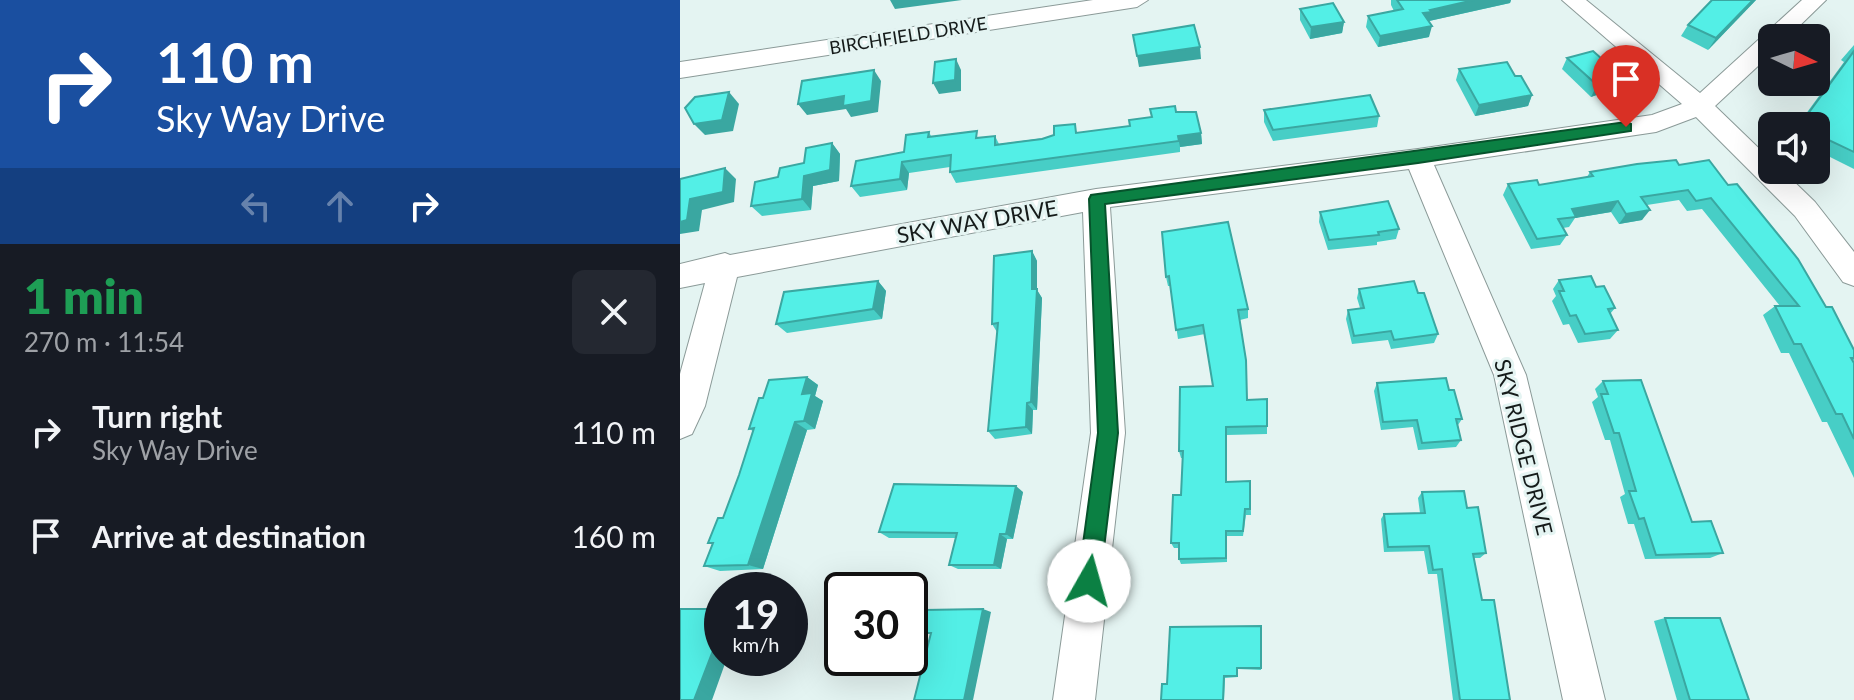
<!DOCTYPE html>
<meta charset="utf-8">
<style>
body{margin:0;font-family:Lato,sans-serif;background:#242831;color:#f1f3f6;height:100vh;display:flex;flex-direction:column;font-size:30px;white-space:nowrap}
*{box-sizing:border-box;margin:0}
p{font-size:26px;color:#9ea1a6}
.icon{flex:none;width:44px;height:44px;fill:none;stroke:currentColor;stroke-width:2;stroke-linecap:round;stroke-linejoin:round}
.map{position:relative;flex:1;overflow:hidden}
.panel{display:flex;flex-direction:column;background:#171b24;width:680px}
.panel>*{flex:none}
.banner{background:#1a4fa0;color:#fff;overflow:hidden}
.needle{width:52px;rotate:95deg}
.buttons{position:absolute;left:1078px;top:24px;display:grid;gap:16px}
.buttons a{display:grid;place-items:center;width:72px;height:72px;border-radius:12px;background:#171b24;box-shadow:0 8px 32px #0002;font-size:40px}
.speed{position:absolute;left:24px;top:572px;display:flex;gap:16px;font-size:40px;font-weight:700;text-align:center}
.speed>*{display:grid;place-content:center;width:104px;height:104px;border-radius:50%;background:#171b24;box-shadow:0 8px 32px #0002;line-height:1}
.speed small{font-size:20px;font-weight:400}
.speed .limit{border:4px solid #111;border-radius:12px;background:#fff;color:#111}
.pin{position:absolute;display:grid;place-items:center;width:68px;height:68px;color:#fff;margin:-82px -34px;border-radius:50% 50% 50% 0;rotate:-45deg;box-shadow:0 0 8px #0007}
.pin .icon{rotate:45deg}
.me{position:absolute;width:88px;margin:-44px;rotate:7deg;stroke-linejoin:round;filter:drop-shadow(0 0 6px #0008)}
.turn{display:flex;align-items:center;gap:28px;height:168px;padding:0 24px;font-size:36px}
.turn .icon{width:104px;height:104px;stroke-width:2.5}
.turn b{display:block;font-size:56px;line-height:68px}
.lanes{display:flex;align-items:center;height:76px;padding:0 24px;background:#0003;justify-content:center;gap:40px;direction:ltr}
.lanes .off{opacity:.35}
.round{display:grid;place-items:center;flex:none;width:84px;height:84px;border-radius:12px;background:#242831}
.headline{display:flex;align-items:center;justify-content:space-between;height:136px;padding:0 24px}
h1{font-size:48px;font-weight:800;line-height:60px;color:#1e9e55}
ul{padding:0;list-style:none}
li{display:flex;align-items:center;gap:24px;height:104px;padding:0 24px}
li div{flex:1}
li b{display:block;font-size:30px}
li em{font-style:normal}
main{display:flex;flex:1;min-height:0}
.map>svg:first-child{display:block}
</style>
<main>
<section class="panel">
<div class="banner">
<div class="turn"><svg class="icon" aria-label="right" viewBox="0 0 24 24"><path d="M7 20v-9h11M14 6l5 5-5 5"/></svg><div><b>110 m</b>Sky Way Drive</div></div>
<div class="lanes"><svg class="icon off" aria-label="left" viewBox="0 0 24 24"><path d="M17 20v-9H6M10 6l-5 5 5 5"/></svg><svg class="icon off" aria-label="ahead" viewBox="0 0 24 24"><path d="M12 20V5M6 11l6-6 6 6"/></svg><svg class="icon" aria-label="right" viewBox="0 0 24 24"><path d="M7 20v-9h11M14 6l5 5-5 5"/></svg></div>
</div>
<div class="headline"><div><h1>1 min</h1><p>270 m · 11:54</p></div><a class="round"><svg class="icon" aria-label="close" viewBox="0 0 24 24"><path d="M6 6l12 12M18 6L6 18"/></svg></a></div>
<ul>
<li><svg class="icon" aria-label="right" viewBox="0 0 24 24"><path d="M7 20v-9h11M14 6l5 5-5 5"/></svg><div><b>Turn right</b><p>Sky Way Drive</p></div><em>110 m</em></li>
<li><svg class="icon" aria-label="arrive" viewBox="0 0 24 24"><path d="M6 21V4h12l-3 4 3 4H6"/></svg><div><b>Arrive at destination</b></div><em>160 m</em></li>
</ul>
</section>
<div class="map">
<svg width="1174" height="700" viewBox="0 0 1174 700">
<rect width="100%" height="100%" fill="#e4f4f2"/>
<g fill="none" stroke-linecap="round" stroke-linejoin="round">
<g stroke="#8b9a98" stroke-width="2">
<g id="minor">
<polygon points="413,0 468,0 457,7 0,78 0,62"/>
<polygon points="882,0 906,0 1020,93 1122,0 1146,0 1107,38 1092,38 1092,53 1035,106 1092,161 1092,170 1102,170 1135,202 1174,252 1174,286 1163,282 1115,216 1016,117 976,132 754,165 846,375 925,700 883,700 814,375 729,169 430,207 445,433 415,700 373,700 411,433 403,212 57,277 25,406 12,434 0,439 0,374 25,283 0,288 0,264 45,253 50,255 416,189 738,149 972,115 1002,104"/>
</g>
</g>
<use href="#minor" fill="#fff" fill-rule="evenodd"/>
</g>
<g fill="#47cec6">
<polygon points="711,0 831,0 830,3 749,21 749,37 698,47 686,27 688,16 714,11 711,5"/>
<polygon points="1032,0 1076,0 1028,50 1001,36 1008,25"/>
<polygon points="620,9 664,22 662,33 630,39 620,20"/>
<polygon points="1174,45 1174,169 1136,150 1136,126 1117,126 1164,62 1161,60"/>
<polygon points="887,58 936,88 911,97 882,69"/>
<polygon points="779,69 835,76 852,95 848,106 795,116 776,80"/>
<polygon points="584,110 699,116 697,127 593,141 584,122"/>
<polygon points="496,112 521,133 522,144 500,147 500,152 276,183 270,172 270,167 229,173 227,190 180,197 171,186 224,152 249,132 251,136 301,138 315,136 319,144 450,126 472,117"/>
<polygon points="152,143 160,154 159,181 133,186 131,210 82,216 71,206 98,177 124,163"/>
<polygon points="999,165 1048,185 1146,307 1174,350 1174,360 1173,361 1174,363 1174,478 1147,422 1142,422 1109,353 1101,353 1083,315 1095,306 1100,306 1022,209 1007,211 999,200 967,205 962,220 939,224 931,212 895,218 889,227 883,228 887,235 880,245 851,249 823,195 828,184 859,185 907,177 910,172"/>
<polygon points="640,212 719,229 716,239 697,242 697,245 648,250 639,222"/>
<polygon points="482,232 568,309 568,318 560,320 567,400 587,399 587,434 547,435 547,482 570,481 571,515 566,515 563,536 547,536 547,562 501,564 499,559 499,548 494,548 491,543 501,495 503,458 501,458 499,451 533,386 525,334 498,339 490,286 488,286 486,277"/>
<polygon points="352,251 357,261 357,290 362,298 357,410 353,410 352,434 315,439 308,431 317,332 312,324"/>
<polygon points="879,280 935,308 930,314 938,330 930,339 898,343 889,324 883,325 872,301 876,296 873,289"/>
<polygon points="198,281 206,291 202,319 107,333 96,324"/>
<polygon points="679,289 738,293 758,334 754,343 711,349 708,340 672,344 666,319 668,310 680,308 677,298"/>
<polygon points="127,377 138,385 135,396 143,401 135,429 127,430 83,569 40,571 24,566 32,544 28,543 43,518 59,475 73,431 69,429 83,398"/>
<polygon points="923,381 1012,522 1043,553 1030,558 965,559 954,524 948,524 940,497 945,494 930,440 925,440 912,402 918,397 915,389"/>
<polygon points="697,383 769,390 782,419 778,425 781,440 776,447 738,450 733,427 701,430 694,391"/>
<polygon points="343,492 333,539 327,539 321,569 278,569 269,565 276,538 209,538 199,532"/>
<polygon points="742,492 787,508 806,553 800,558 794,558 802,600 830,700 773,700 757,574 748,574 744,551 704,552 701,519 704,514 740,513 738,498"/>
<polygon points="985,618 1069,700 997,700 974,621"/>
<polygon points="581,626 581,670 558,669 558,677 545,678 544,700 481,700 487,684"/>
</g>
<g fill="#3aa7a1">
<polygon points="210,0 282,0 215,9"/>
<polygon points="794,0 831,0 830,3 749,21 749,24 743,13 750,10"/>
<polygon points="1073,0 1076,0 1028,50 1036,38"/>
<polygon points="664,22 662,33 630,39 631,27"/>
<polygon points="752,26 749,37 698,47 700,36"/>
<polygon points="520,47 521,59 459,67 457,56"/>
<polygon points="276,59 281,70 281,91 259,94 253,83"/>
<polygon points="194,70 201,81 198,112 171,117 166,109 127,115 118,104"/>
<polygon points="942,77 936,88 911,97 917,85"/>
<polygon points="49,92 59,104 53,131 25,135 14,124"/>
<polygon points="852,95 848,106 795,116 799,105"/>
<polygon points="521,133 522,144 500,147 498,136"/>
<polygon points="152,143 160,154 159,181 133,186 131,210 122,199 124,176"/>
<polygon points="222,162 229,173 227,190 220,179"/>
<polygon points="45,168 56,179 54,202 22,210 19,231 0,234 0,222 10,199"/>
<polygon points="938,201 931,212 895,218 896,217 892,209"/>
<polygon points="970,210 962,220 939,224 946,214"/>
<polygon points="352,251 357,261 357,290 362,298 357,410 351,402"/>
<polygon points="198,281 206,291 202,319 193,309"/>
<polygon points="127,377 138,385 135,396 143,401 135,429 124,421 122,394"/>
<polygon points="347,403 353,410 352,434 346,427"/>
<polygon points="115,422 127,430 83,569 68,565"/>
<polygon points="546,427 547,435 547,488 546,482"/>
<polygon points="336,486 343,492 333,539 326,534"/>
<polygon points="320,534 327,539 321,569 314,565"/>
<polygon points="303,609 311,612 293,700 284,700"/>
<polygon points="42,627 42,658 47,658 32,700 14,700"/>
</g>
<g fill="#53efe6" stroke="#3aa7a1" stroke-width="2">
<polygon points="717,0 794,0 750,10 752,12 743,13 752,26 700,36 688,16 723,9"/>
<polygon points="1032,0 1073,0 1036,38 1008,25"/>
<polygon points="653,3 664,22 631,27 620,9"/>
<polygon points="514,25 520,47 457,56 453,35"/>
<polygon points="913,51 942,77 917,85 887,58"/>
<polygon points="1174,51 1174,152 1136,134 1136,126 1119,126"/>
<polygon points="276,59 275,80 253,83 255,62"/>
<polygon points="827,62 835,76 841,76 852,95 799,105 779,69"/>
<polygon points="194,70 191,101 163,106 164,96 118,104 122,81"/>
<polygon points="49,92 42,120 14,124 5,108 15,97"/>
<polygon points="690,95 699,116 593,130 584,110"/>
<polygon points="495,106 496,112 516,112 521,133 498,136 499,141 270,172 271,155 222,162 220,179 171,186 176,161 224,152 226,135 249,132 248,137 297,131 296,138 315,136 315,145 362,139 374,135 374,126 395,124 396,133 450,126 449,120 472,117 470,109"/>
<polygon points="152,143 150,170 124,176 122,199 71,206 75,182 98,177 100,168 124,163 126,148"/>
<polygon points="996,160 999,165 1029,160 1048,185 1057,184 1118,259 1146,307 1152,307 1174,350 1174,358 1171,358 1174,363 1174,439 1162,414 1156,414 1121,344 1114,344 1095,306 1119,306 1031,198 1016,201 1008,190 961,197 970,210 946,214 938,201 892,209 896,217 878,219 887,235 857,239 828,184 857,180 859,185 913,176 910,172 957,164"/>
<polygon points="45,168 43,192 10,199 7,220 0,222 0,179"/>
<polygon points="708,201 719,229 698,232 699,235 649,240 640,212"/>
<polygon points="548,222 568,309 558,310 566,360 567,400 587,399 587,426 546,427 546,482 570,481 570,509 565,509 563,531 546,531 546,558 499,559 499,543 491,543 493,495 501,495 503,451 499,451 500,387 533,386 523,325 496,330 489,276 486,277 482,232"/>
<polygon points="352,251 352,289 357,289 351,402 347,403 346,427 308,431 318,323 312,324 314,256"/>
<polygon points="911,276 916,287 924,286 935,308 928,309 938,330 905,334 896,315 890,316 879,291 884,291 879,280"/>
<polygon points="198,281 193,309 96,324 104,292"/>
<polygon points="734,281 738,293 744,293 758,334 714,340 711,331 674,336 668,310 684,308 679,289"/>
<polygon points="127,377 122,394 132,393 124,421 115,422 68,565 24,566 33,543 28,543 38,518 43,518 59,475 74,428 69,429 79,398 83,398 89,380"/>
<polygon points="766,378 769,390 774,390 782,419 776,419 781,440 742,443 737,420 703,422 697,383"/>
<polygon points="961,380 1012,522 1031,521 1043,553 976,555 964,518 959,519 949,491 956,491 939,433 934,433 921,394 928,394 923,381"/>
<polygon points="214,484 336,486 326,534 320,534 314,565 269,565 277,533 199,532"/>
<polygon points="784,491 787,508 798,507 806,553 793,554 802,600 814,600 830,700 780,700 762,569 753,570 749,546 708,547 704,514 745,513 742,492"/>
<polygon points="0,609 42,609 42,627 14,700 0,700"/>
<polygon points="303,609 284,700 234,700 251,633 238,633 244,610"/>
<polygon points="985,618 1040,618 1069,700 1010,700"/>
<polygon points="581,626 581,668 557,668 557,676 544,676 543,700 481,700 482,684 487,684 490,627"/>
</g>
<polygon fill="#0b8043" stroke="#07532c" stroke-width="2" points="946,122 951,124 951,131 738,163 425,204 438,433 420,581 417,589 409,592 402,589 398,581 418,433 409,199 411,195"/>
<g text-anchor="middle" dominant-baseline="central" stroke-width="6" stroke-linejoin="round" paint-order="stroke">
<g font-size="18" fill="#151b1a" stroke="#e4f4f2">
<text transform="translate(228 35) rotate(-9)">BIRCHFIELD DRIVE</text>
</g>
<g font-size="22" fill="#151b1a" stroke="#e4f4f2">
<text transform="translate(297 221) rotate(-10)">SKY WAY DRIVE</text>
<text transform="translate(844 447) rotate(76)">SKY RIDGE DRIVE</text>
</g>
</g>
</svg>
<div class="buttons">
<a><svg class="needle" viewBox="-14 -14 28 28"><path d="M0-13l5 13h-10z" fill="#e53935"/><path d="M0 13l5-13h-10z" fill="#9ea1a6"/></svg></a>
<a><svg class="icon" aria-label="sound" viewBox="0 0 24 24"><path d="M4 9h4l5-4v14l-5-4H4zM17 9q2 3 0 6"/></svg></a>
</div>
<div class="speed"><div>19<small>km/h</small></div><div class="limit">30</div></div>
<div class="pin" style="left:946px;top:127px;background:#d93025"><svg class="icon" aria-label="arrive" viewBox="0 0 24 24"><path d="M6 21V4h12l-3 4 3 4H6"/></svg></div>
<svg class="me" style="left:409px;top:581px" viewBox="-20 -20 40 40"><circle r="19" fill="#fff"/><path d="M0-13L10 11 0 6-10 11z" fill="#0b8043"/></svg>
</div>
</main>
